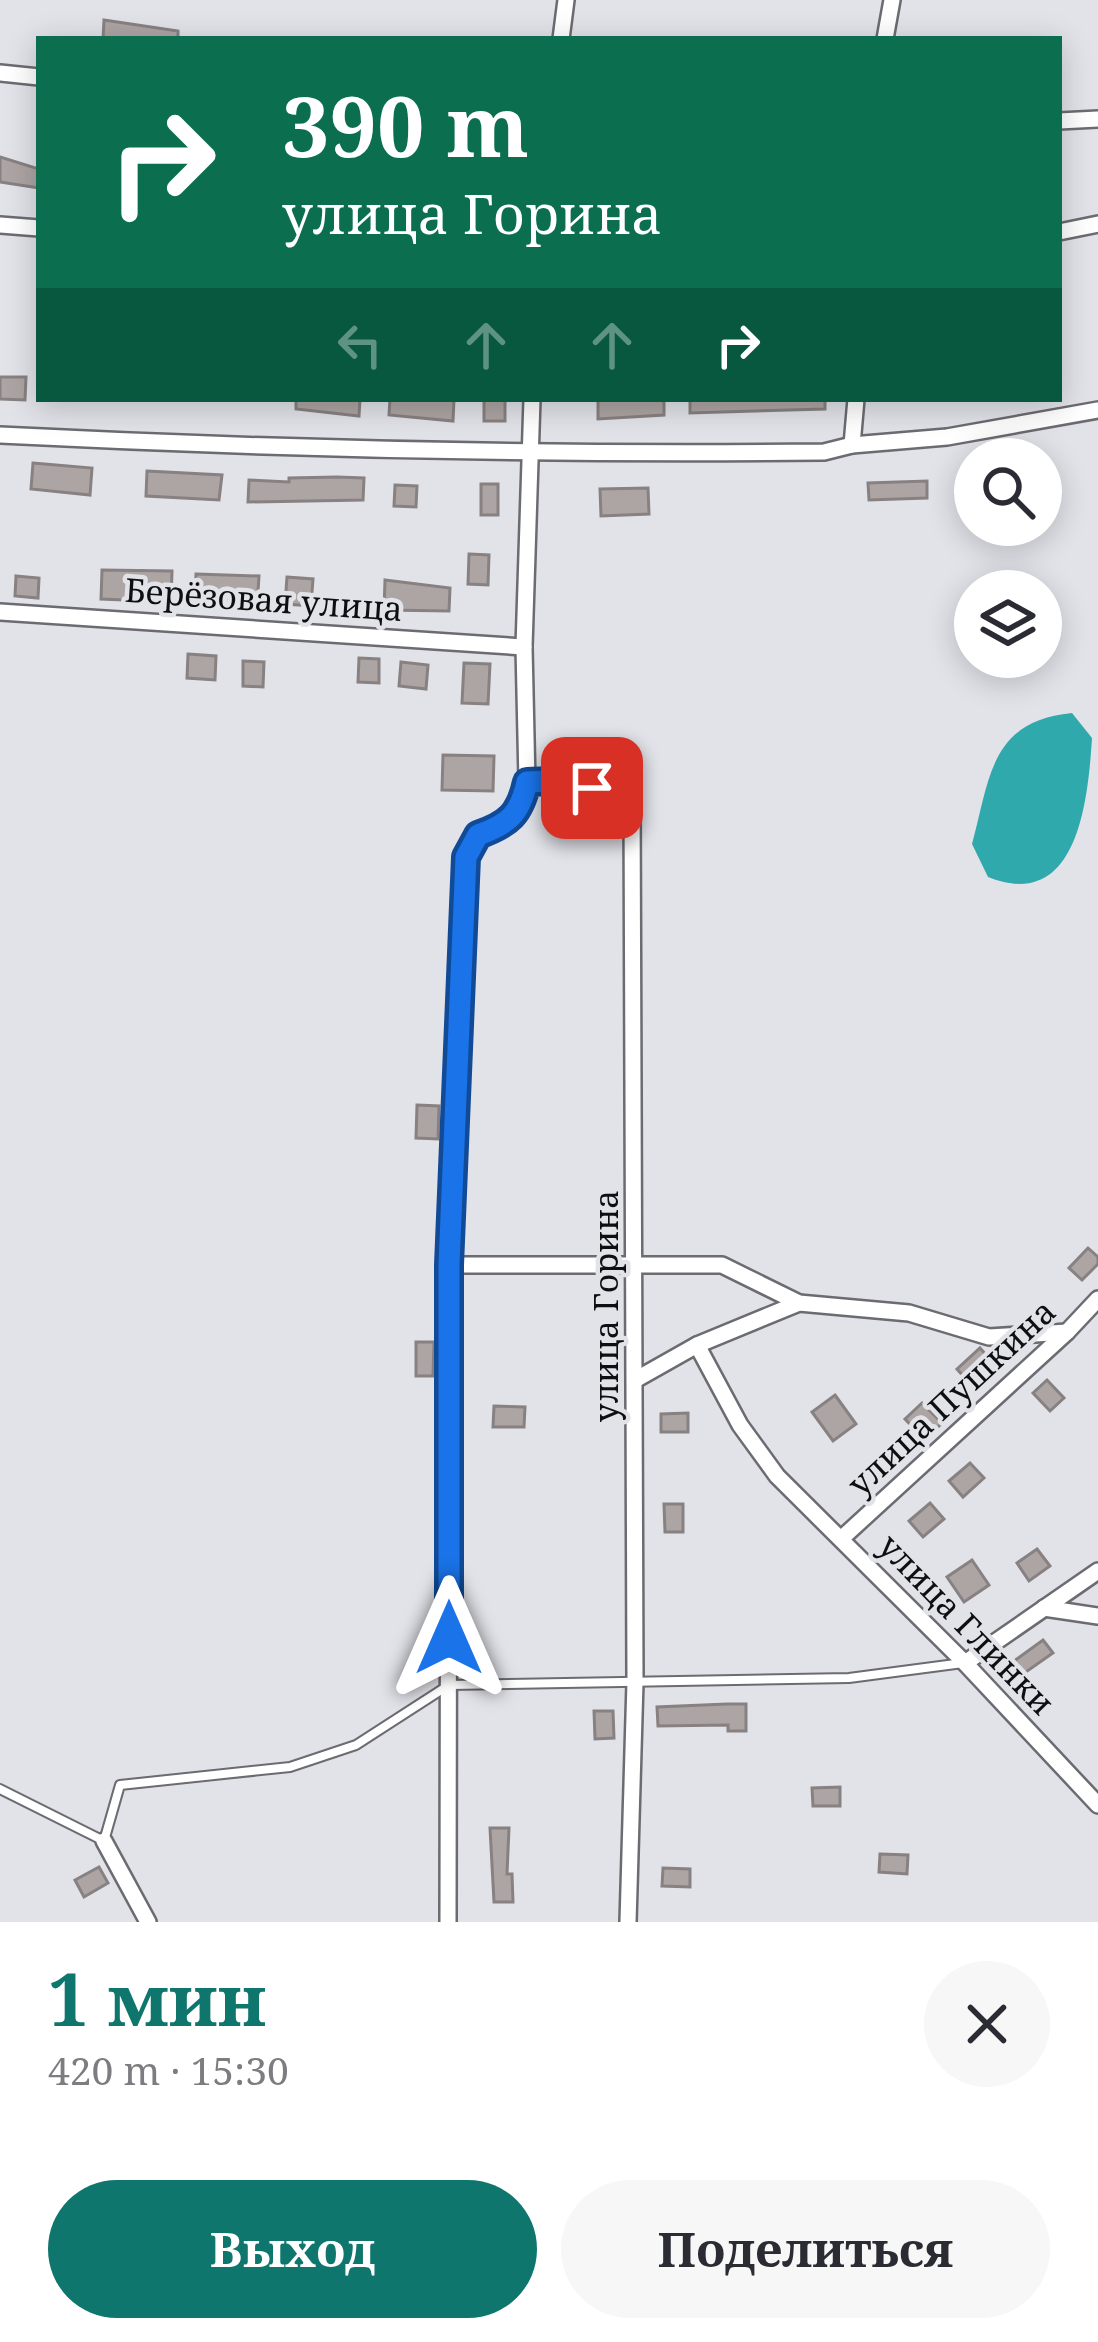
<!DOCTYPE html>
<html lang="ru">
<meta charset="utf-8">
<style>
body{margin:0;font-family:"Noto Serif",serif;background:#f7f7f7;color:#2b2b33;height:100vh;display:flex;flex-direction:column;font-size:45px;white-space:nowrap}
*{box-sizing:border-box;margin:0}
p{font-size:39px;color:#7c7c81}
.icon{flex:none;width:66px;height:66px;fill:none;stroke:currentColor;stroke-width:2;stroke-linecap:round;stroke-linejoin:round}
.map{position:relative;height:1922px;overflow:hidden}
.sheet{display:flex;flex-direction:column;background:#fff;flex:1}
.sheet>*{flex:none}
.hud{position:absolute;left:36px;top:36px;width:1026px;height:366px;border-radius:0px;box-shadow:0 6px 30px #0003;background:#0b6e4f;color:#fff;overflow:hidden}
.tools{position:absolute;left:954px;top:438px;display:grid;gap:24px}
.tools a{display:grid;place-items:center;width:108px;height:108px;border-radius:50%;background:#fff;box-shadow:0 6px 30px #0003;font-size:60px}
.pin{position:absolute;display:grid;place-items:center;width:102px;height:102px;color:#fff;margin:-51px;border-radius:24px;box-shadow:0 6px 18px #0006}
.me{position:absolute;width:132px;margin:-66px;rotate:0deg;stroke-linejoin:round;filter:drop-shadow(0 0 9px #0008)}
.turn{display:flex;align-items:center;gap:42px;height:252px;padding:0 48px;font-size:54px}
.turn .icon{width:156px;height:156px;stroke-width:2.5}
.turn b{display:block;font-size:84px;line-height:102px}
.lanes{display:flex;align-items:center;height:114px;padding:0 48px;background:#0003;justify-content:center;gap:60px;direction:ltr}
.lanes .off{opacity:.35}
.round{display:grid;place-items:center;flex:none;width:126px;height:126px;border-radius:63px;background:#f7f7f7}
.head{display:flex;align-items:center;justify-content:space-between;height:204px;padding:0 48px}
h1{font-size:72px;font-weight:700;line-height:90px;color:#0f766e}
.button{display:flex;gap:24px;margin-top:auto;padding:24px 48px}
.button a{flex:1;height:138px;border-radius:72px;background:#0f766e;color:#fff;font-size:48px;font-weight:700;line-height:138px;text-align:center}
.button a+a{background:#f7f7f7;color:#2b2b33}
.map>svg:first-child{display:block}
</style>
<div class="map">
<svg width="1098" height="1922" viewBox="0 0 1098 1922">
<rect width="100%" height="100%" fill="#e2e3e9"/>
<path fill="#30a9ac" d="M1072,713L1092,738C1088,800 1078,913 988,877L972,844C990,778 990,721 1072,713Z"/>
<g fill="#ada5a4" stroke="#888181" stroke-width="3">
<polygon points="104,20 178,31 178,39 103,39"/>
<polygon points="0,157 39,169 39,188 0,182"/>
<polygon points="0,377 26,377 25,400 0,399"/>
<polygon points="296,399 360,399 359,416 296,409"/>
<polygon points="390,399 454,399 453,421 389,415"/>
<rect x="484" y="399" width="21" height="22"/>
<polygon points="598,399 664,399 664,415 598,419"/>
<polygon points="690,399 825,399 825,409 690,413"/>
<polygon points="33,463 92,468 90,495 31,489"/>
<polygon points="147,471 222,475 219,500 146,496"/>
<polygon points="337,477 364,478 363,500 248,502 249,480 289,482 289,478"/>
<polygon points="927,481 927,498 869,500 868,483"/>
<rect x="481" y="484" width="17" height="31"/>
<polygon points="395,485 417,486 416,507 394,506"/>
<polygon points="648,488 649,514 601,516 600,489"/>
<polygon points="469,554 489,555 488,585 468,584"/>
<polygon points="102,570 172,571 171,602 101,599"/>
<polygon points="196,574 259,576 257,607 195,601"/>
<polygon points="16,576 39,578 38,598 15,596"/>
<polygon points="287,577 313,579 311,606 285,604"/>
<polygon points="385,580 450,588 449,611 384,610"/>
<polygon points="188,654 216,656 215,680 187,678"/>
<polygon points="359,658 379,659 379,683 358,682"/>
<polygon points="243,661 264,662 263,687 243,686"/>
<polygon points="401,662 428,665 426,689 399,686"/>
<polygon points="464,663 490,664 488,704 462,703"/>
<polygon points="443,755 494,756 493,791 442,790"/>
<polygon points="417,1105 439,1106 438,1139 416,1138"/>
<polygon points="1088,1248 1098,1257 1098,1264 1082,1280 1069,1268"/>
<polygon points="416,1342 434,1342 433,1376 416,1376"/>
<polygon points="980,1348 995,1365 972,1386 957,1369"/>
<polygon points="1047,1380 1064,1398 1050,1411 1033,1393"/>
<polygon points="835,1395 856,1424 833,1441 812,1412"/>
<polygon points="922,1403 942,1423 925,1440 905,1419"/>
<polygon points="494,1406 525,1407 524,1427 493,1427"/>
<polygon points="688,1413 688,1432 661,1432 661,1414"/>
<polygon points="970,1463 984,1478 963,1497 949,1481"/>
<polygon points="930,1503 944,1519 923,1537 909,1521"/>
<polygon points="664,1504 683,1504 683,1532 665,1532"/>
<polygon points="1037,1549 1050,1566 1029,1581 1017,1563"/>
<polygon points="972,1560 989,1585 964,1602 947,1577"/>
<polygon points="1043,1640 1053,1653 1023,1674 1014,1661"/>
<polygon points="727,1704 746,1704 746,1731 728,1731 728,1725 658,1726 657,1707"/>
<polygon points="594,1711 613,1711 614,1738 595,1739"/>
<polygon points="840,1787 840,1806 813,1806 812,1788"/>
<polygon points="490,1828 509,1828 507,1874 512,1874 513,1902 494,1902"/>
<polygon points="880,1854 908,1855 907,1874 879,1872"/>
<polygon points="99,1867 108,1883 84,1897 75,1880"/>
<polygon points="663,1868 690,1869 690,1887 662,1886"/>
</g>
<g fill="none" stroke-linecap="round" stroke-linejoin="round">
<g stroke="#6b6b71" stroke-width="12">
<polyline id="lane" points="0,1789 104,1841 120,1785 290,1767 356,1745 449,1685 849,1678 963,1663"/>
</g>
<g stroke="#6b6b71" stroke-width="20">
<g id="street">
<polyline points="561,39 566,0"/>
<polyline points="885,39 892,0"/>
<polyline points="0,73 39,77"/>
<polyline points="1059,121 1098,119"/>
<polyline points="0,225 39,228"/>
<polyline points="1059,232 1098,224"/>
<path d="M0,435C275,449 549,455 824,452L852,445L947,437L1098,410"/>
<polyline points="852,445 856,399"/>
<polyline points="0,612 524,647"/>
<polyline points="527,782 553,781 632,796 635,1682 628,1922"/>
<polyline points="449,1265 722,1265 799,1303 909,1313 989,1337 1067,1332"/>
<polyline points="697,1345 740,1425 777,1476 965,1663 1098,1805"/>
<polyline points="635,1380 697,1345 799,1303"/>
<polyline points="842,1538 1067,1332 1098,1299"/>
<polyline points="1044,1608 1098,1616"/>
<polyline points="965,1663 1098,1571"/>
<polyline points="104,1841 148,1922"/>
<polyline points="448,1922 449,1265 466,857 478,835 500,827 521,811 527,782 524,647 532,399"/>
</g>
</g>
<use href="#lane" stroke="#fff" stroke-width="8"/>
<use href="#street" stroke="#fff" stroke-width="15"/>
</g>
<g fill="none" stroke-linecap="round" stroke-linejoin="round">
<g stroke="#114b97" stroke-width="30">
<path id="route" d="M449,1638V1265L466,857L478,835C509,824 520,814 527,782L553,781L592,788"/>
</g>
<use href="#route" stroke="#1a73e8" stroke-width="21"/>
</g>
<g text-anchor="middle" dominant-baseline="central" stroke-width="9" stroke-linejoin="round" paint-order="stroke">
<g font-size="33" fill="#0e0f11" stroke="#e2e3e9">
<text transform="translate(264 599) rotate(4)">Берёзовая улица</text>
<text transform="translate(605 1306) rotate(-90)">улица Горина</text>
<text transform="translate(951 1397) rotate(-43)">улица Пушкина</text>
<text transform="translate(967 1624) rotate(46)">улица Глинки</text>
</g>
</g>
</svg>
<div class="tools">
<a><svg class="icon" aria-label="search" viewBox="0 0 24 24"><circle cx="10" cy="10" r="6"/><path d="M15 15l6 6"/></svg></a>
<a><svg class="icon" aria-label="layers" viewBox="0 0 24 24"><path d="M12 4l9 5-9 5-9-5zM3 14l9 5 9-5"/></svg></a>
</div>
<div class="pin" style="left:592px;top:788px;background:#d93025"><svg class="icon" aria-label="arrive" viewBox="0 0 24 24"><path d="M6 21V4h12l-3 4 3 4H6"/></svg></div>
<svg class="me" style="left:449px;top:1638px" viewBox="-20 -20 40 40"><path d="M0-17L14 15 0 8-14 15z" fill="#1a73e8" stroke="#fff" stroke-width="4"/></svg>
<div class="hud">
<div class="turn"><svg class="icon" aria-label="right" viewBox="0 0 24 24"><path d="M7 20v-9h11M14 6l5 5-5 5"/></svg><div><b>390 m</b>улица Горина</div></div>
<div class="lanes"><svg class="icon off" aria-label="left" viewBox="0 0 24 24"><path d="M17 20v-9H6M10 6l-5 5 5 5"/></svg><svg class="icon off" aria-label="ahead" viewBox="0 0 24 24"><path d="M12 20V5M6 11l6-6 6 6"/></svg><svg class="icon off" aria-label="ahead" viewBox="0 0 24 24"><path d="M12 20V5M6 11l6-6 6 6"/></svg><svg class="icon" aria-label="right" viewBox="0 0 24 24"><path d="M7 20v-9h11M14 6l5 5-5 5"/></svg></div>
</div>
</div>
<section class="sheet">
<div class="head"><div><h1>1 мин</h1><p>420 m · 15:30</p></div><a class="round"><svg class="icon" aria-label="close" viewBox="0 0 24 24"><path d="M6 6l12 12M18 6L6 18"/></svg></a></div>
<div class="button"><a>Выход</a><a>Поделиться</a></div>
</section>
